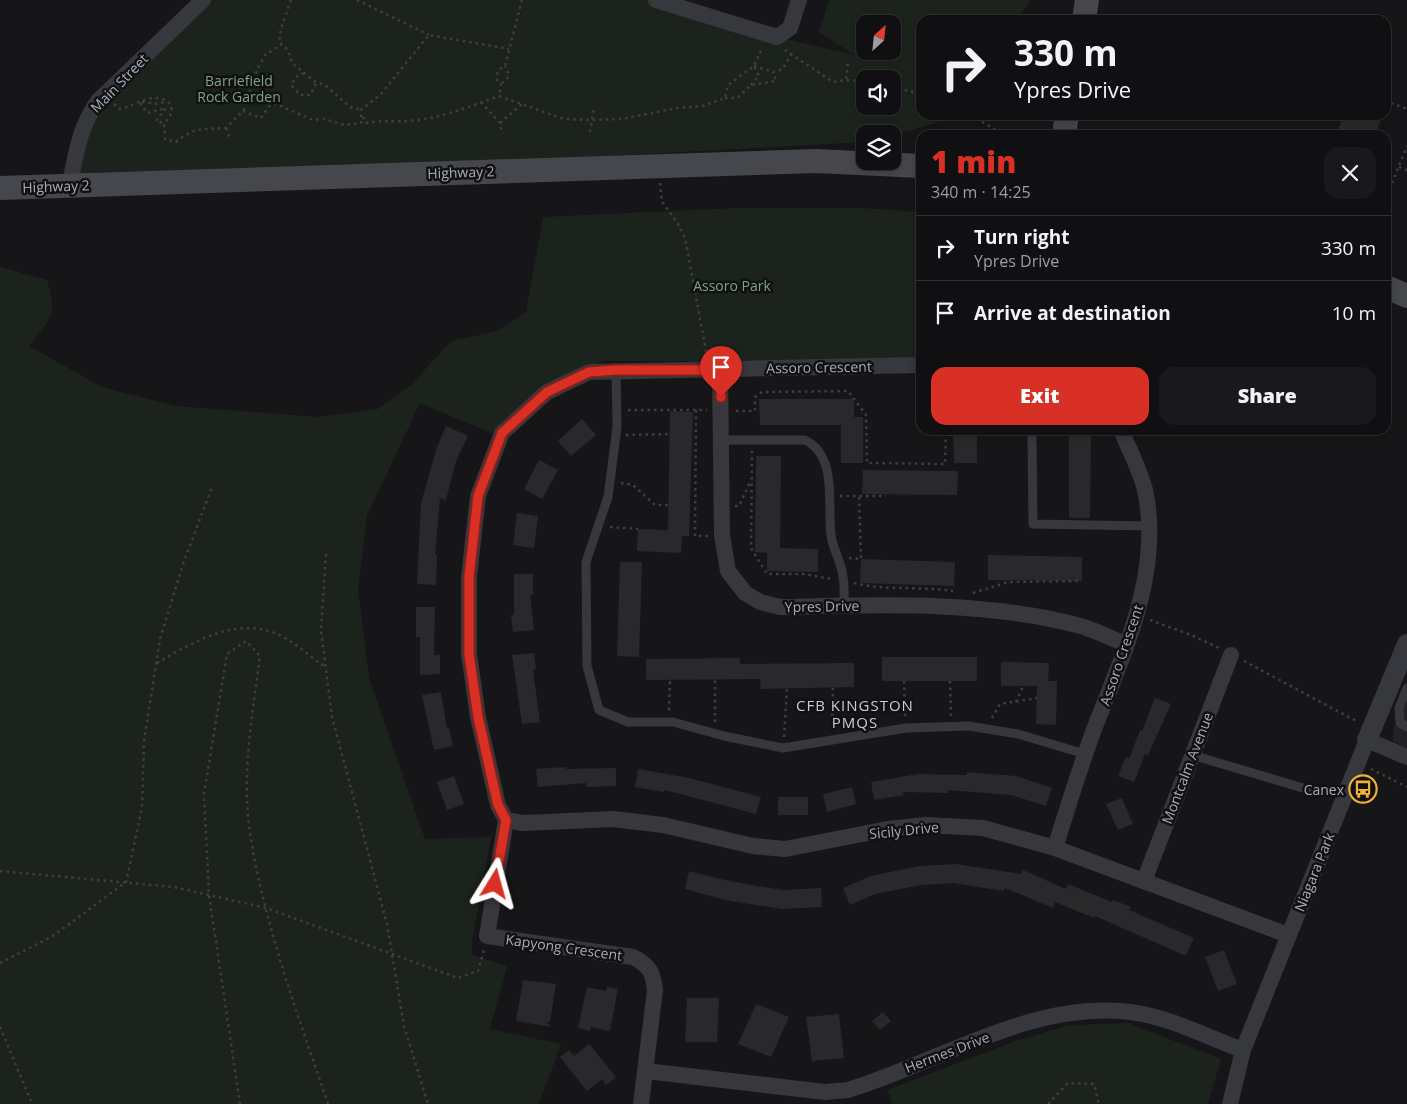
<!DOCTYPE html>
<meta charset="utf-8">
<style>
body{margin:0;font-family:"Open Sans",sans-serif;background:#19191b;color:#f1f3f6;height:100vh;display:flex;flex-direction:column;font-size:19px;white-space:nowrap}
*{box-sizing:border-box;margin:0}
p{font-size:16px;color:#9c9d9f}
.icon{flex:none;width:28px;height:28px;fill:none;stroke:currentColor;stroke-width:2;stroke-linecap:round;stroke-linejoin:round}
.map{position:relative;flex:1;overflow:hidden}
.sheet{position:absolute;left:916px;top:130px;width:475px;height:305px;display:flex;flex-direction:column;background:#101012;border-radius:15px;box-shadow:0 2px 8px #0003,0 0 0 1px #303032}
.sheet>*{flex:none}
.banner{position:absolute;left:916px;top:15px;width:475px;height:105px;border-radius:15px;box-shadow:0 2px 8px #0003,0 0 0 1px #303032;background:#101012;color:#f1f3f6;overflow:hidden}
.needle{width:32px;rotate:27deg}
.fabs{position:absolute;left:856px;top:15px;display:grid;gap:10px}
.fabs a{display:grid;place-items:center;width:45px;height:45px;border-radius:10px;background:#101012;box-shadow:0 2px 8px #0003,0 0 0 1px #303032;font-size:25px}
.pin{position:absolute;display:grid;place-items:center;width:42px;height:42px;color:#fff;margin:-51px -21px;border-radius:50% 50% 50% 0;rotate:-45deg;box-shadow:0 0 5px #0007}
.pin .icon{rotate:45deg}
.me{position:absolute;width:55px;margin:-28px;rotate:8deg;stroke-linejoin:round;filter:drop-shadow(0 0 4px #0008)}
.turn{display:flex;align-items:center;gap:18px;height:105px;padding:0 15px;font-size:22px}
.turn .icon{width:65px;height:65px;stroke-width:2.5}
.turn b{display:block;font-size:35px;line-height:42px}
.round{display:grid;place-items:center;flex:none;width:52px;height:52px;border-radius:15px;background:#19191b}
.head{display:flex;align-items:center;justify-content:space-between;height:85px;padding:0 15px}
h1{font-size:30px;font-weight:800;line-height:38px;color:#d93025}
.primary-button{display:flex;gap:10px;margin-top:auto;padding:10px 15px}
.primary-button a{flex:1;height:58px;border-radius:15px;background:#d93025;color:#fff;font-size:20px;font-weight:800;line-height:58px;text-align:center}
.primary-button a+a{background:#19191b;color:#f1f3f6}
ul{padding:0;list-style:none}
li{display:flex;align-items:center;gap:15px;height:65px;padding:0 15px;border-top:1px solid #303032}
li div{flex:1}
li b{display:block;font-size:19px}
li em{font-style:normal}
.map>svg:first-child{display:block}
</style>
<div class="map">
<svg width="1407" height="1104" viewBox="0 0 1407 1104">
<rect width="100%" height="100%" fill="#161618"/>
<polygon fill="#222225" points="1407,698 1407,748 1393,741 1393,729"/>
<g fill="#1c231d" fill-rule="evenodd">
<path d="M203,0H656L777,37L854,55L819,32L829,0H1030L1018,20H921V115H963L893,135L865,134V142L69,186L86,119ZM865,24H892V51H865ZM865,79H892V106H865Z"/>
<path d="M738,208H862L921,212V358L725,361H603L560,383L503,438L420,403L367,516L358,590L369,678L425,839L491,837L472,941V955L507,966L490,1029L561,1044L539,1104H0V267L47,280C58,318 50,318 29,346L102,387L176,406L319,417L378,409L411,385L451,341L497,331L526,312L543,217Z"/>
<polygon points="1128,1023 1221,1059 1208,1104 892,1104 887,1090 1013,1042 1069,1025"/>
</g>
<g fill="#29292c">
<polygon points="1344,115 1383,115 1375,135 1336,135"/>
<polygon points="759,399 854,399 854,417 863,417 863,463 841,463 841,425 760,425"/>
<polygon points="670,411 693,412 689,536 682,536 681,553 637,551 638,529 668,530"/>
<polygon points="582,419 596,435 571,456 558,441"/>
<polygon points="446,426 468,436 456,461 446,500 440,498 435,555 437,555 436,585 417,584 421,503 437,447"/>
<polygon points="953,430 977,430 977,463 954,463"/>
<polygon points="1069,435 1091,435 1090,518 1069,518"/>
<polygon points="756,456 781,456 780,548 818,549 818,572 767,571 767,553 755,552"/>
<polygon points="539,460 558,470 542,499 524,489"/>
<polygon points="863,470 958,471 957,495 862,494"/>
<polygon points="517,513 538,516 534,548 513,545"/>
<polygon points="988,555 1082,557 1082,581 988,580"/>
<polygon points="861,559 955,562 954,586 860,583"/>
<polygon points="620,562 642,562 639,657 617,656"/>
<polygon points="514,574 533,574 533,595 530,595 534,630 513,632 511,615 514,615"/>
<polygon points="416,607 435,607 434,655 440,655 440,674 420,675 420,637 416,637"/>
<polygon points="534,653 536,669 533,670 540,722 522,724 512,655"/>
<rect x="882" y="657" width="95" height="24"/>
<polygon points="740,658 740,664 854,663 854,687 761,689 760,679 646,680 646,659"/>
<polygon points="1001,662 1049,663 1048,681 1057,681 1056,725 1036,724 1037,686 1001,686"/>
<polygon points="441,692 447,728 449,728 453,746 434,750 422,695"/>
<polygon points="1155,698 1171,704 1148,755 1145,754 1134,782 1118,776 1126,757 1129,759 1140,730 1142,731"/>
<polygon points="566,767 566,769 616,768 616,786 586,787 586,783 538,787 536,769"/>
<polygon points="638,769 689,778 761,797 756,814 665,790 664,792 635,787"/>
<polygon points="967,772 1016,776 1052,788 1046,806 1011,795 948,790 948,793 903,792 904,795 874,800 871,782 918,774 967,775"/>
<polygon points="454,776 464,804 447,810 437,782"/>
<polygon points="852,787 856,804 827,812 823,794"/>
<rect x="778" y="797" width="30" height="18"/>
<polygon points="1122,798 1133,824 1118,830 1106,804"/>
<polygon points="956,864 1021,874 1023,870 1066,889 1068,884 1112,902 1113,900 1131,907 1129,910 1194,938 1186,956 1095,916 1094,918 1055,902 1053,908 1005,888 1004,891 953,883 921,885 875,894 850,905 843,888 871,876 919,866"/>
<polygon points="689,871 729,881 782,890 821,888 822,907 782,909 725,900 685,889"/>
<polygon points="1224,950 1237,984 1218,991 1205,957"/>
<polygon points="523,980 556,984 550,1022 546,1021 551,1027 516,1021"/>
<polygon points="587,987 606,991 607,987 618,989 610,1031 591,1027 590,1031 578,1028"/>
<polygon points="687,998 719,998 717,1042 685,1042"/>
<polygon points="756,1004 789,1017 771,1057 738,1044"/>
<polygon points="883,1012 891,1021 880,1030 872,1021"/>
<polygon points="839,1014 844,1058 812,1061 806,1017"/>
<polygon points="589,1044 616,1077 606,1085 602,1079 587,1091 560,1057 569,1050 574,1056"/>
</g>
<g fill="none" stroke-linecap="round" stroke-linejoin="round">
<g stroke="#3d3f44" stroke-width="2.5" stroke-dasharray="2.5 4" stroke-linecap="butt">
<polyline points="291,0 281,29 279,42 288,50 292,63 314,81 325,85 350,107 361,110"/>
<polyline points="357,0 429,35"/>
<path d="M522,0L505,66C498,70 496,73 497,80L501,83L499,96L564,119L586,120L622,119L677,108L703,106L725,98L728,85L754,66L762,48"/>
<polyline points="785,50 833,82 846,80 865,81"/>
<polyline points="754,66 773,72 783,69 791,54"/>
<polyline points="304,73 296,77 291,85 300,95 310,95 317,82"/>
<polyline points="846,79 848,63"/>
<polyline points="502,83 506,81 509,75 505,66"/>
<polyline points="751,85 759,76 754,66"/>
<polyline points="892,87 921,94"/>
<polyline points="725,98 737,98 751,85 776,81 773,72"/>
<polyline points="142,102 158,104 166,101"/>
<polyline points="481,102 500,123 502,134"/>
<polyline points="140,103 147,113 166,108 156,121 164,123"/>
<polyline points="1391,103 1407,109"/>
<path d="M114,104L120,109C134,106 149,94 162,99C176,103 173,116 164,123L165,139L176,142C193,127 205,129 226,128L243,111L257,70L265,55L282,44"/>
<polyline points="243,111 261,118 270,105 276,104 313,120 324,119 345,125 361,123 361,110 380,95 429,35 509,49"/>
<polyline points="971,115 1004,135"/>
<path d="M363,117L366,123C381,120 394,122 409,121C439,119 471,106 499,96"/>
<polyline points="500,123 523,103"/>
<polyline points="226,128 230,139"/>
<polyline points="590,132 594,109"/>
<polyline points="1399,167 1407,170"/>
<polyline points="660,183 662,202 677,222 685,238 707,356"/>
<polyline points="1386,192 1388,193 1407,146"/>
<polyline points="628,410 707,410"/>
<polyline points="696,410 695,536 708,536"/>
<polyline points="736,411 755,411 755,397 762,392 848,391 866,415 867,463 945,464 946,430"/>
<polyline points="626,435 669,434"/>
<polyline points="752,451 751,548 767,574 804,574 831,579"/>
<polyline points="621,483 633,485 655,505 669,505"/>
<polyline points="840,496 886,496"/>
<polyline points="735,506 739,506 751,480"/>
<polyline points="610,527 638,529"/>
<polyline points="326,554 321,631 332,717 387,924 404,1026 428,1104"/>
<polyline points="849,558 861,559 859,497"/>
<path d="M854,583C886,591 920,586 953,591"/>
<polyline points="973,593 1008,582 1081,581"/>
<polyline points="1150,620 1191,635 1219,648"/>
<polyline points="1244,661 1358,722"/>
<path d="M157,663C195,641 241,613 285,638C299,646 312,658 325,667"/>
<polyline points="904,681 905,717"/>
<polyline points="950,681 951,717"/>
<polyline points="1016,702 1023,686"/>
<polyline points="669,710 670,679"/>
<polyline points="992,718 1000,704 1037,698"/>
<polyline points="715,722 715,679"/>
<polyline points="832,729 833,688"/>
<polyline points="784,737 787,688"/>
<polyline points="1371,769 1407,787"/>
<polyline points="0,871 174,887 266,908 458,978 478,971 484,950"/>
<polyline points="0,963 53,936 126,882 142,808 144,741 160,639 183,564 212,487"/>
<polyline points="0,1027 32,1104"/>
<path d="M240,1104L209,895L204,794L227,654L246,641L260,656C253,711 242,770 249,826C262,919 298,1015 328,1104"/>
<polyline points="1048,1104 1068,1083 1094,1084 1099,1104"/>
</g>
<g stroke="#37383d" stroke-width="9">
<polyline points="616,370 617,427 608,497 586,562 587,666 599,710 628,722 673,722 724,736 783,748 906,728 969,726 1018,734 1085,754"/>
<polyline points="1032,437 1033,524 1149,526"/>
<path d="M722,440H805C838,456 827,504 831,535C832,545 837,554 840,564C845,578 844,591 844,606"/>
<polyline points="1407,688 1399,708 1400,723 1407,727"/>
<polyline points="1192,755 1313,791"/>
</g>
<g stroke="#37383d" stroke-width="16">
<polyline points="656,0 777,37 790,28 799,0"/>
<path d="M69,186C77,152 78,130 98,101L203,0"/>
<path d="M720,370L722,535L728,571L745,593L760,602L780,607C879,605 979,600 1077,625C1093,629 1110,638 1126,644"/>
<polyline points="506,820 523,823 613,819 663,825 753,846 785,849 888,829 925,825 983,828 1055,848 1288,935"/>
<path d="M1055,848C1067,809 1079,771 1093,732C1122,656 1163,574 1145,490C1140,470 1129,449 1121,430"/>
<polyline points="1144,881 1231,655"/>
<path d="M646,1071L825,1092L848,1090C937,1063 1023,1005 1120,1011C1162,1013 1204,1036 1243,1050"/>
<path d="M641,1104L655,990C653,972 649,965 633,957L487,936L506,820L498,805L478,717L469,654V577L478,496L502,433L547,392L589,372L921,365"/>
<polyline points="1230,1104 1243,1050 1367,740 1407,757"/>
</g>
<polyline stroke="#37383d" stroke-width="20" points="1367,740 1407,644"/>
<g stroke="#45474d" stroke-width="24">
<polyline points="1084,20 1087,0"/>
<polyline points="1064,135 1067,115"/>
<polyline points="0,188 816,161 921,166"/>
<polyline points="1386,287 1407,296"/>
</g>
</g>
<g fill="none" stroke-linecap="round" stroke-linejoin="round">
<g stroke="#8d1f18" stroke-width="12">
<polyline id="route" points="495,884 506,820 498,805 478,717 469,654 469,577 478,496 502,433 547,392 589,372 616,370 720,370 721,397"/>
</g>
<use href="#route" stroke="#d93025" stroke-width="9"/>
</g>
<defs>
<g id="bus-ring" transform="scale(1.4375)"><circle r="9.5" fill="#111113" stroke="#f2b134" stroke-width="1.5"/><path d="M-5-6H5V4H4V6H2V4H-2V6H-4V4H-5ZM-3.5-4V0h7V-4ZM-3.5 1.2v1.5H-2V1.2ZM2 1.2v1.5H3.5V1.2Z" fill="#f2b134"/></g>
</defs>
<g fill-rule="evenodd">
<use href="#bus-ring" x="1363" y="789"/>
</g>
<g text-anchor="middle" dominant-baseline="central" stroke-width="5" stroke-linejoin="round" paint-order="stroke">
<g font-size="14" fill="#7fa381" stroke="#111113">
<text x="239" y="80">Barriefield<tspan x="239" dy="16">Rock Garden</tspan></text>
<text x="732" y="285">Assoro Park</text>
</g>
<g font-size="14" fill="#a8adb8" stroke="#111113">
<text transform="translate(119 83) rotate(-46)">Main Street</text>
<text transform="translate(461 172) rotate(-2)">Highway 2</text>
<text transform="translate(56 186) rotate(-2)">Highway 2</text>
<text transform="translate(819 367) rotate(-1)">Assoro Crescent</text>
<text transform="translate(822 606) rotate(-1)">Ypres Drive</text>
<text transform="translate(1121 655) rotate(-71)">Assoro Crescent</text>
<text transform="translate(1187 768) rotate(-69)">Montcalm Avenue</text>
<text transform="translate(904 830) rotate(-6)">Sicily Drive</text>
<text transform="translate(1314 872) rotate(-68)">Niagara Park</text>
<text transform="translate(564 947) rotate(8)">Kapyong Crescent</text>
<text transform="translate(947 1052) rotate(-21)">Hermes Drive</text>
</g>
<g font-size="14" fill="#a8adb8" stroke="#111113" text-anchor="end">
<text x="1344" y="789">Canex</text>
</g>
<g font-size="15" letter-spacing="1" fill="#c9ccd4" stroke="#111113">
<text x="855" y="705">CFB KINGSTON<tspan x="855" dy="17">PMQS</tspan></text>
</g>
</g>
</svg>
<div class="fabs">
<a><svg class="needle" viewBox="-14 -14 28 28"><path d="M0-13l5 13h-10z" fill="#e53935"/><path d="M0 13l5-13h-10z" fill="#9c9d9f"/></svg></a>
<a><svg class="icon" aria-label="sound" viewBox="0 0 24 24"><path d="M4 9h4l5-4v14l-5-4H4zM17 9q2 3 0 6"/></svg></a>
<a><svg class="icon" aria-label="layers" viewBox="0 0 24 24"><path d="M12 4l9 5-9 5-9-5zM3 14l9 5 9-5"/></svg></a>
</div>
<div class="pin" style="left:721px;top:397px;background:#d93025"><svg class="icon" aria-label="arrive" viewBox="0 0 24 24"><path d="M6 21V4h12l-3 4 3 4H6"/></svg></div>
<svg class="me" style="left:495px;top:884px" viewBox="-20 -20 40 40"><path d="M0-17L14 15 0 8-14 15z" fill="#d93025" stroke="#fff" stroke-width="4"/></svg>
<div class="banner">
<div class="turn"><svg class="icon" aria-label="right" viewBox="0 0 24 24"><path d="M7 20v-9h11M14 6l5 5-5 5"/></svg><div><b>330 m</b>Ypres Drive</div></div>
</div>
<section class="sheet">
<div class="head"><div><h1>1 min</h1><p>340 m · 14:25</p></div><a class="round"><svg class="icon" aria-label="close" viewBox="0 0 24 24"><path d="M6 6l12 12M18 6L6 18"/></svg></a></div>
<ul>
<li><svg class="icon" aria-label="right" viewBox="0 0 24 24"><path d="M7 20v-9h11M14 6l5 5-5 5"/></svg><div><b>Turn right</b><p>Ypres Drive</p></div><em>330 m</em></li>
<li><svg class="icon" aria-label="arrive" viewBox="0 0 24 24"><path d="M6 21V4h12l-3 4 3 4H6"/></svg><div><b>Arrive at destination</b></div><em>10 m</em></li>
</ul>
<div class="primary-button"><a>Exit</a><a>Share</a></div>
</section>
</div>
